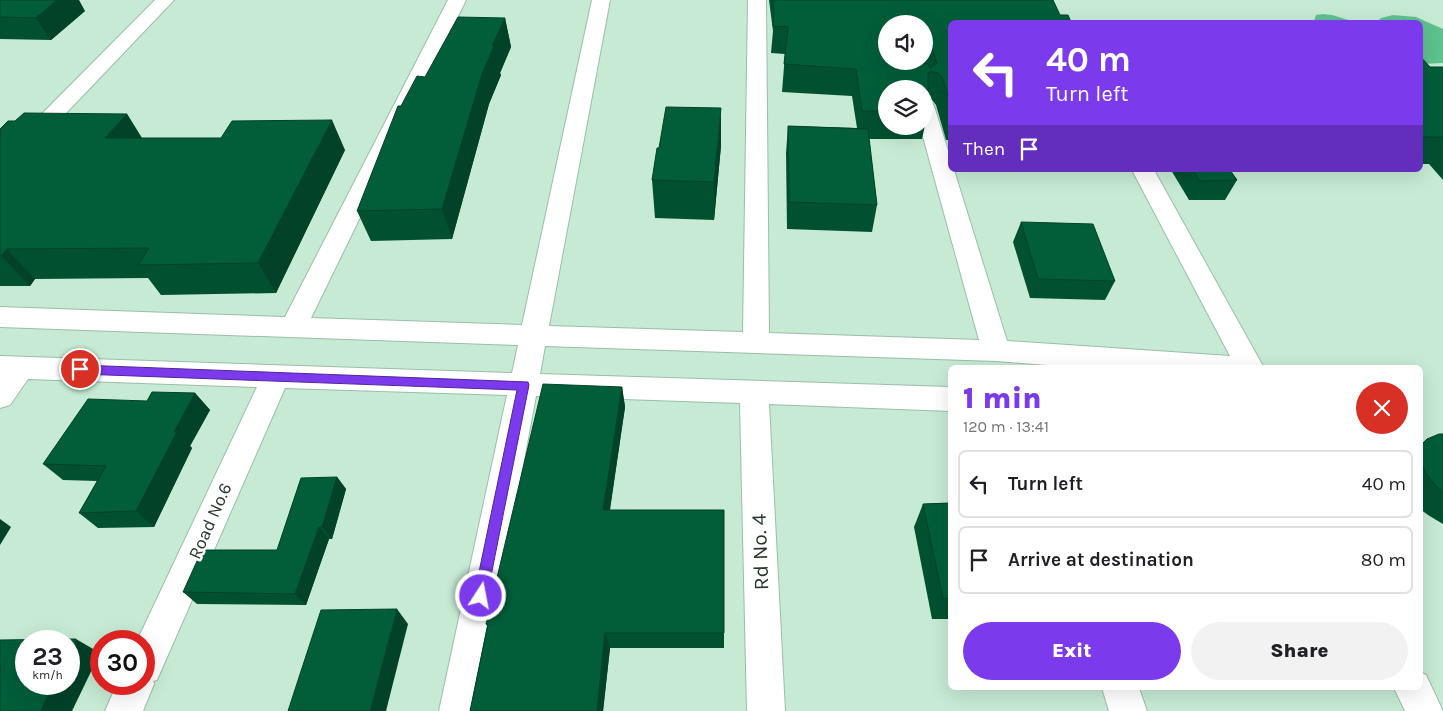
<!DOCTYPE html>
<meta charset="utf-8">
<style>
body{margin:0;font-family:Karla,sans-serif;background:#f2f2f2;color:#202124;height:100vh;display:flex;flex-direction:column;font-size:19px;white-space:nowrap}
*{box-sizing:border-box;margin:0}
p{font-size:16px;color:#757577}
.icon{flex:none;width:28px;height:28px;fill:none;stroke:currentColor;stroke-width:2;stroke-linecap:round;stroke-linejoin:round}
.map{position:relative;flex:1;overflow:hidden}
.drawer{position:absolute;left:948px;top:365px;width:475px;height:325px;display:flex;flex-direction:column;background:#fff;border-radius:8px;box-shadow:0 5px 20px #0002}
.drawer>*{flex:none}
.banner{position:absolute;left:948px;top:20px;width:475px;height:152px;border-radius:8px;box-shadow:0 5px 20px #0002;background:#7c3aed;color:#fff;overflow:hidden}
.fabs{position:absolute;left:878px;top:15px;display:grid;gap:10px}
.fabs a{display:grid;place-items:center;width:55px;height:55px;border-radius:50%;background:#fff;box-shadow:0 5px 20px #0002;font-size:25px}
.speed{position:absolute;left:15px;top:630px;display:flex;gap:10px;font-size:25px;font-weight:700;text-align:center}
.speed>*{display:grid;place-content:center;width:65px;height:65px;border-radius:50%;background:#fff;box-shadow:0 5px 20px #0002;line-height:1}
.speed small{font-size:12px;font-weight:400}
.speed .limit{border:8px solid #d22;background:#fff;color:#111}
.pin{position:absolute;display:grid;place-items:center;width:42px;height:42px;color:#fff;margin:-21px;border:2px solid #fff;border-radius:50%;box-shadow:0 1px 5px #0007}
.me{position:absolute;width:55px;margin:-28px;rotate:11deg;stroke-linejoin:round;filter:drop-shadow(0 0 4px #0008)}
.turn{display:flex;align-items:center;gap:18px;height:105px;padding:0 15px;font-size:22px}
.turn .icon{width:65px;height:65px;stroke-width:2.5}
.turn b{display:block;font-size:35px;line-height:42px}
.then{display:flex;align-items:center;height:48px;padding:0 15px;background:#0003;gap:10px;font-size:19px}
.round{display:grid;place-items:center;flex:none;width:52px;height:52px;border-radius:26px;background:#f2f2f2}
.head{display:flex;align-items:center;justify-content:space-between;height:85px;padding:0 15px}
h1{font-size:30px;font-weight:800;line-height:38px;color:#7c3aed}
.cta{display:flex;gap:10px;margin-top:auto;padding:10px 15px}
.cta a{flex:1;height:58px;border-radius:30px;background:#7c3aed;color:#fff;font-size:20px;font-weight:800;line-height:58px;text-align:center}
.cta a+a{background:#f2f2f2;color:#202124}
ul{padding:0;list-style:none}
li{display:flex;align-items:center;gap:15px;height:68px;margin:0 10px 8px;padding:0 5px;border:2px solid #e0e0e0;border-radius:8px}
li div{flex:1}
li b{display:block;font-size:19px}
li em{font-style:normal}
.map>svg:first-child{display:block}
</style>
<div class="map">
<svg width="1443" height="711" viewBox="0 0 1443 711">
<rect width="100%" height="100%" fill="#c6ead4"/>
<g fill="#5dc28d">
<polygon points="1323,14 1332,15 1355,22 1314,21 1316,15"/>
<polygon points="1393,15 1416,17 1443,29 1443,63 1420,64 1420,22 1377,22 1381,18"/>
</g>
<g fill="none" stroke-linecap="round" stroke-linejoin="round">
<g stroke="#9bbda8" stroke-width="2">
<g id="minor">
<polygon points="155,0 174,0 8,174 0,176 0,156"/>
<polygon points="448,0 466,0 311,318 522,325 592,0 610,0 549,326 743,332 748,0 766,0 769,333 979,340 920,126 924,126 924,100 931,102 934,106 950,157 950,170 954,170 1007,341 1230,356 1132,170 1154,170 1264,368 1083,368 996,361 545,346 540,374 950,387 950,411 769,404 785,711 747,711 740,403 536,396 477,711 439,711 507,395 285,388 157,680 153,681 154,684 143,711 105,711 117,684 144,684 144,641 137,641 257,387 28,379 10,405 0,408 0,356 512,373 518,345 0,327 0,307 285,317"/>
<polygon points="1420,672 1426,675 1443,711 1405,711 1394,688 1420,688"/>
<polygon points="1102,688 1139,688 1147,711 1109,711"/>
</g>
</g>
<use href="#minor" fill="#fff" fill-rule="evenodd"/>
</g>
<g fill="#015131" fill-rule="evenodd">
<polygon points="0,0 85,11 51,40 0,39"/>
<path d="M769,0H1053L950,22V140H946L936,105L932,100L928,99L926,106L928,112L922,139H869L877,205L872,232L787,229L786,153L788,126L857,128L852,96L782,92L785,54L771,53L773,31ZM886,24H924V61H922V63H913ZM886,89H924V126H886Z"/>
<polygon points="505,18 511,47 500,73 501,75 489,104 452,239 371,241 357,211 401,106 425,77"/>
<polygon points="1420,56 1430,67 1443,67 1443,180 1429,164 1420,164"/>
<polygon points="127,114 142,138 345,150 276,293 161,295 148,278 35,279 30,286 0,286 0,129 15,121"/>
<polygon points="721,146 714,220 655,218 652,180"/>
<polygon points="1171,170 1230,170 1237,180 1225,200 1189,200"/>
<polygon points="1021,222 1115,281 1105,300 1030,298 1013,242"/>
<polygon points="622,387 625,407 610,510 724,510 724,648 610,648 603,711 470,711 487,626 486,624"/>
<polygon points="195,393 210,410 190,446 192,448 154,527 98,528 79,513 97,481 63,480 43,464 147,401"/>
<polygon points="1443,434 1443,524 1428,515 1420,509 1420,445 1427,439"/>
<polygon points="337,477 346,489 332,539 329,539 306,605 197,604 183,592 277,550"/>
<polygon points="950,503 950,619 932,619 914,527 923,504"/>
</g>
<g fill="#014228">
<polygon points="55,0 79,0 85,11 51,40 36,18"/>
<polygon points="505,18 511,47 500,73 501,75 489,104 452,239 442,209 482,74 492,46"/>
<polygon points="928,96 925,112 924,99"/>
<polygon points="721,108 721,146 714,220 714,182"/>
<polygon points="127,114 146,145 105,138"/>
<polygon points="332,120 345,150 276,293 258,263"/>
<polygon points="7,249 35,279 30,286 1,256"/>
<polygon points="622,387 625,407 607,528 603,510"/>
<polygon points="195,393 210,410 190,446 192,448 154,527 136,511 174,432"/>
<polygon points="337,477 346,489 332,539 322,527"/>
<polygon points="0,519 11,527 0,545"/>
<polygon points="319,527 329,539 306,605 295,594"/>
<polygon points="397,609 408,624 386,711 370,711"/>
<polygon points="605,633 610,648 603,711 597,711"/>
<polygon points="76,639 100,653 72,711 40,711 54,684 69,684 69,654"/>
</g>
<g fill="#015e39" stroke="#014228" fill-rule="evenodd">
<polygon points="0,0 57,0 36,18 0,17"/>
<path d="M773,0H1053L1060,15H1068L1071,22H950V101L942,77L938,73L931,71L928,73V96L924,99L928,112H924V89H886V111H862L856,69L784,64L788,27L773,26L774,9ZM886,24H924V33H927L937,63L930,68L928,64L913,63V61H886Z"/>
<polygon points="458,17 505,18 492,46 494,46 482,74 442,209 357,211 398,106 401,106 417,76 425,77"/>
<polygon points="1420,56 1430,67 1443,67 1443,137 1420,137"/>
<polygon points="666,107 721,108 714,182 652,180 657,148 659,148"/>
<polygon points="24,113 127,114 105,138 221,138 232,121 332,120 258,263 138,265 149,248 7,249 1,256 0,256 0,129 8,121 15,121"/>
<polygon points="788,126 868,129 877,205 789,202"/>
<polygon points="1193,170 1230,170 1237,180 1200,181"/>
<polygon points="1021,222 1093,224 1115,281 1038,279"/>
<polygon points="543,384 622,387 603,510 724,510 724,633 605,633 597,711 470,711 488,624 486,624"/>
<polygon points="152,392 195,393 174,432 177,432 136,511 79,513 106,466 43,464 88,399 147,401"/>
<polygon points="1439,434 1443,434 1443,492 1436,486 1425,472 1420,459 1420,446 1427,439"/>
<polygon points="337,477 322,527 319,527 295,594 183,592 202,550 277,550 301,478"/>
<polygon points="950,503 950,598 943,599 923,504"/>
<polygon points="397,609 370,711 288,711 321,610"/>
<polygon points="76,639 69,654 69,641 26,641 26,684 54,684 40,711 0,711 0,640"/>
</g>
<polygon fill="#7c3aed" stroke="#51269a" points="80,365 528,382 529,385 486,601 481,603 476,601 474,596 517,390 80,374 74,369"/>
<g text-anchor="middle" dominant-baseline="central" stroke-width="5" stroke-linejoin="round" paint-order="stroke">
<g font-size="18" fill="#2a382f" stroke="#fff">
<text transform="translate(210 521) rotate(-66)">Road No.6</text>
</g>
<g font-size="21" fill="#2a382f" stroke="#fff">
<text transform="translate(760 552) rotate(-92)">Rd No. 4</text>
</g>
</g>
</svg>
<div class="fabs">
<a><svg class="icon" aria-label="sound" viewBox="0 0 24 24"><path d="M4 9h4l5-4v14l-5-4H4zM17 9q2 3 0 6"/></svg></a>
<a><svg class="icon" aria-label="layers" viewBox="0 0 24 24"><path d="M12 4l9 5-9 5-9-5zM3 14l9 5 9-5"/></svg></a>
</div>
<div class="speed"><div>23<small>km/h</small></div><div class="limit">30</div></div>
<div class="pin" style="left:80px;top:369px;background:#d93025"><svg class="icon" aria-label="arrive" viewBox="0 0 24 24"><path d="M6 21V4h12l-3 4 3 4H6"/></svg></div>
<svg class="me" style="left:481px;top:596px" viewBox="-20 -20 40 40"><circle r="17" fill="#7c3aed" stroke="#fff" stroke-width="3"/><path d="M0-11L8 9 0 5-8 9z" fill="#fff"/></svg>
<div class="banner">
<div class="turn"><svg class="icon" aria-label="left" viewBox="0 0 24 24"><path d="M17 20v-9H6M10 6l-5 5 5 5"/></svg><div><b>40 m</b>Turn left</div></div>
<div class="then">Then<svg class="icon" aria-label="arrive" viewBox="0 0 24 24"><path d="M6 21V4h12l-3 4 3 4H6"/></svg></div>
</div>
<section class="drawer">
<div class="head"><div><h1>1 min</h1><p>120 m · 13:41</p></div><a class="round" style="background:#d93025;color:#fff"><svg class="icon" aria-label="close" viewBox="0 0 24 24"><path d="M6 6l12 12M18 6L6 18"/></svg></a></div>
<ul>
<li><svg class="icon" aria-label="left" viewBox="0 0 24 24"><path d="M17 20v-9H6M10 6l-5 5 5 5"/></svg><div><b>Turn left</b></div><em>40 m</em></li>
<li><svg class="icon" aria-label="arrive" viewBox="0 0 24 24"><path d="M6 21V4h12l-3 4 3 4H6"/></svg><div><b>Arrive at destination</b></div><em>80 m</em></li>
</ul>
<div class="cta"><a>Exit</a><a>Share</a></div>
</section>
</div>
